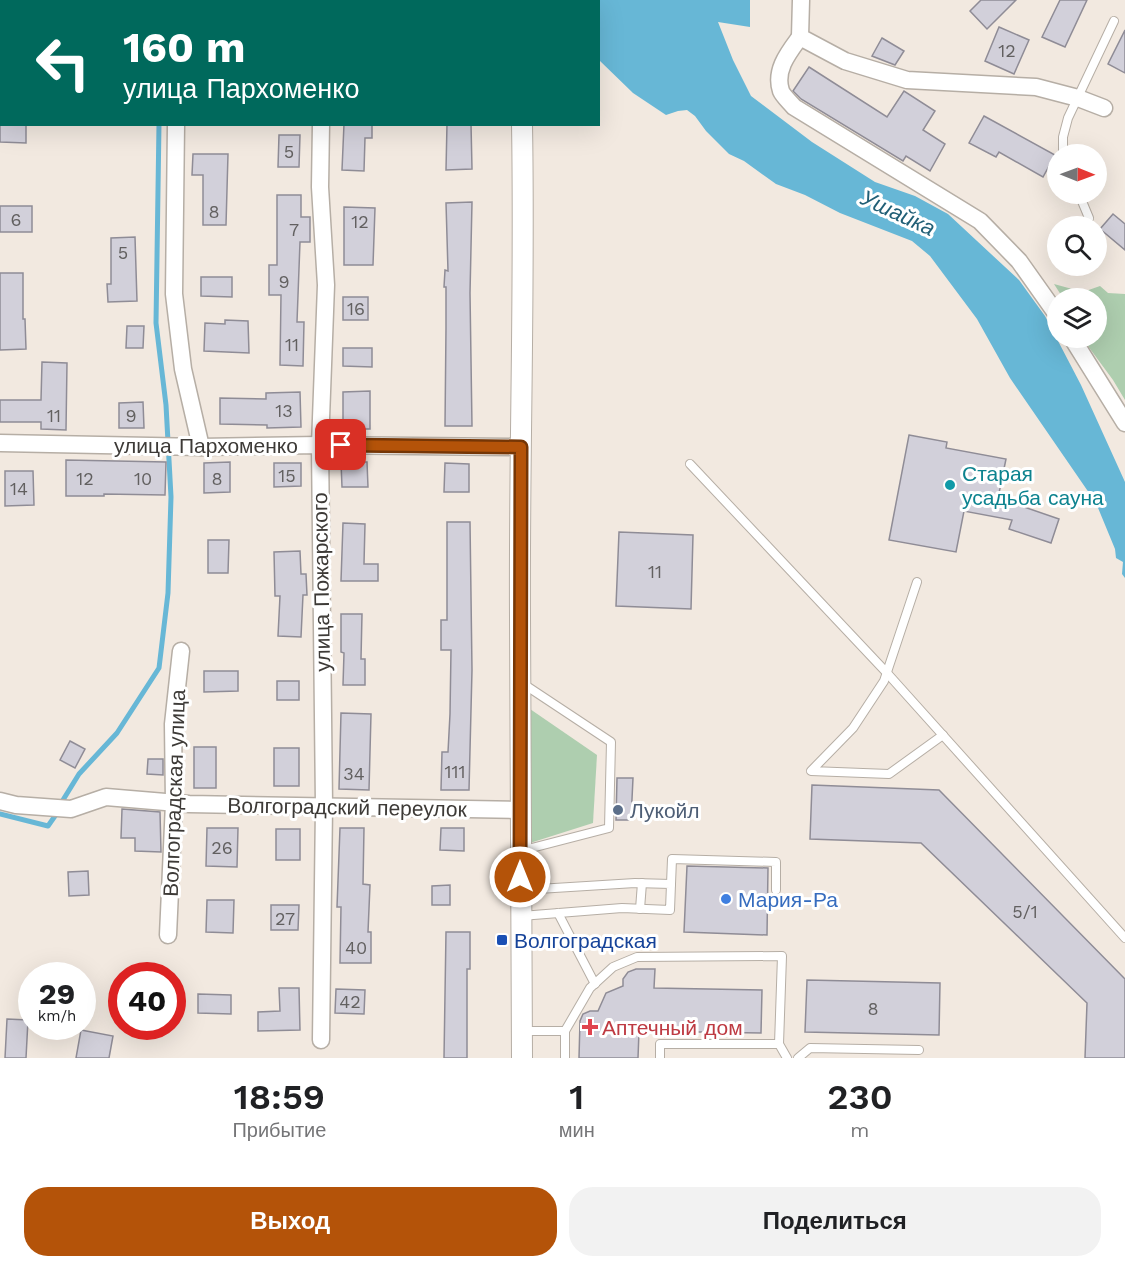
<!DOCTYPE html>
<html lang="ru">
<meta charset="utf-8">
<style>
body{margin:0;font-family:"Work Sans",sans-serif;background:#f2f2f2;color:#202124;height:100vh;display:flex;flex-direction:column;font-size:22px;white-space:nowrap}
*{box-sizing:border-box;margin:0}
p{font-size:20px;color:#757577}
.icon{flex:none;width:33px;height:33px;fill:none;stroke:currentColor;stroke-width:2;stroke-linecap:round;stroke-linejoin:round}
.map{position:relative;height:1058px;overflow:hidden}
.side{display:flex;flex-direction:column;background:#fff;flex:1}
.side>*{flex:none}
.banner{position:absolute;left:0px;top:0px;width:600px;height:126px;box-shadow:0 6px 24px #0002;background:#00695c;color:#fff;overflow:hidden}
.needle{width:39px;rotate:91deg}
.buttons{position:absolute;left:1047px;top:144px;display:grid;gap:12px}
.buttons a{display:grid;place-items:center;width:60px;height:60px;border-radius:50%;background:#fff;box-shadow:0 6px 24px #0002;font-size:30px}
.speed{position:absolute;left:18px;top:962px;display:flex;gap:12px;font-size:30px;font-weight:700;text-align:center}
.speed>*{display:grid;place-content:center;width:78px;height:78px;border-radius:50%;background:#fff;box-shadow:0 6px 24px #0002;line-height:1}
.speed small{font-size:15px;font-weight:400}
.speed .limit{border:9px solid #d22;background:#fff;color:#111}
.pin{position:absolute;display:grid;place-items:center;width:51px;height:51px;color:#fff;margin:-26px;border-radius:12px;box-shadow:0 3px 9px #0006}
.me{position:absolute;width:66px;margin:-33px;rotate:0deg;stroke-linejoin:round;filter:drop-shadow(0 0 4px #0008)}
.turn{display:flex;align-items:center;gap:21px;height:126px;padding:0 24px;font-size:27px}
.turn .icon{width:78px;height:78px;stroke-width:2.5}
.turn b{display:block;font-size:42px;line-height:51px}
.eta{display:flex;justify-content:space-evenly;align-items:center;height:102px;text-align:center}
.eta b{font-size:36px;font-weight:600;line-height:42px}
.button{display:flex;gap:12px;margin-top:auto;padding:12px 24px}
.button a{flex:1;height:69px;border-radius:24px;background:#b45309;color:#fff;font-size:24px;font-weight:600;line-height:69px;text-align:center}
.button a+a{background:#f2f2f2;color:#202124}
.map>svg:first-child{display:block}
</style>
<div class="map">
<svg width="1125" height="1058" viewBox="0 0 1125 1058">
<rect width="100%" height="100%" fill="#f2e9e0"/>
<g fill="#aeceaf">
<polygon points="1054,284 1083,292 1100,286 1108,293 1125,294 1125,400 1113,380 1085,342 1084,338 1096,338 1096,298 1063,298"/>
<polygon points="530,709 597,755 593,823 530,843"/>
</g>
<polygon fill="#67b7d6" points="553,0 750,0 750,27 718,22 733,60 751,96 812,142 875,182 915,196 948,214 1019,280 1045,316 1081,385 1125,482 1125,578 1122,574 1123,562 1116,558 1115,549 1096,503 1010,378 977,319 930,256 912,241 840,213 805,195 776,184 744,161 729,154 706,131 695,116 687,110 678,111 666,115 633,93 599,60 598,2"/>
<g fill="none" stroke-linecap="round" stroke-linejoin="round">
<g stroke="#67b7d6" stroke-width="5">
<polyline points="166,2 166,0"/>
<polyline points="63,800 79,774 117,733 159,668 168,593 171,497 166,405 156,323 159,124"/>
<polyline points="0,814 48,826 55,816"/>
</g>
</g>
<g fill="#d2d0da" stroke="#8f8c96" stroke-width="1.5">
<polygon points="981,0 1016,0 987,29 970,11"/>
<polygon points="1060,0 1087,0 1065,47 1042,37"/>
<polygon points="999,27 1029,40 1014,74 985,61"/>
<polygon points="1125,30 1125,73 1108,64"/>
<polygon points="882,38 904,51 895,65 872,56"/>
<polygon points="809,67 887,117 904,91 935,111 923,130 945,144 930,171 906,156 903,161 801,99 793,91"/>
<polygon points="984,116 1055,155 1043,177 999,152 996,157 969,143"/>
<polygon points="0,124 26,124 26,143 0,142"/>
<polygon points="344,124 372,124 372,138 365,138 364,171 342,170"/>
<polygon points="447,124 471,124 472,169 446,170"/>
<polygon points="279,135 300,135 299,167 278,167"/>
<polygon points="193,154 228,154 226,225 203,225 203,175 192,175"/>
<polygon points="277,195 301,195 301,217 310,217 310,242 300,242 297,322 304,322 303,366 280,365 281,295 269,295 269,265 277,265"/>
<polygon points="472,202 470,293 472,426 445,426 446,328 446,287 444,287 445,270 448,271 446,203"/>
<rect x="0" y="206" width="32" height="26"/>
<polygon points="344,207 375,208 373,265 344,265"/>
<polygon points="1113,214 1125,224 1125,250 1100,229"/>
<polygon points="135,237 137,301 108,302 107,284 111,284 111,238"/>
<polygon points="0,273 23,273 23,319 25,319 26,349 0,350"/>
<polygon points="201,277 232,277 232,297 201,296"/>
<rect x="343" y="297" width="25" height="23"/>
<polygon points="225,320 248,321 249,353 204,351 205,323 225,324"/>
<polygon points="127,326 144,326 143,348 126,348"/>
<polygon points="343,348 372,348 372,367 343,366"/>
<polygon points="42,362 67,363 66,430 41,429 41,422 0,422 0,400 41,400"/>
<polygon points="370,391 370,429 343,429 343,392"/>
<polygon points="300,392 301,427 267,428 267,425 220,424 220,398 266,399 266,393"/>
<polygon points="143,402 144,428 119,428 119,403"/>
<polygon points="909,435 947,442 946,448 1006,459 998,498 1059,519 1051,543 1009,529 1012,520 964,511 956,552 889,540"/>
<polygon points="66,460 166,462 165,495 104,494 104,496 66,496"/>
<polygon points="230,462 230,492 204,493 204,463"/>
<polygon points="341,462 367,462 368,487 342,487"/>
<polygon points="274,463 301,463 301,486 274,487"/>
<polygon points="445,463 469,464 469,492 444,492"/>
<polygon points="5,471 33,471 34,505 5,506"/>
<polygon points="447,522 470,522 472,670 469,790 441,790 442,752 448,752 450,714 451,650 441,650 441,620 447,620"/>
<polygon points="343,523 365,524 364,564 378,564 378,581 341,581"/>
<polygon points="619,532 693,535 691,609 616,606"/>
<polygon points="208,540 229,540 228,573 208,573"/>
<polygon points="300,551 301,574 306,574 307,595 303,595 301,637 278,636 280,596 275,596 274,552"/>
<polygon points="341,614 362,614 361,659 365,659 365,685 343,685 344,653 341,652"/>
<polygon points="204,671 238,671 238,691 204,692"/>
<rect x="277" y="681" width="22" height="19"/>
<polygon points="341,713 371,714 369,790 339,789"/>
<polygon points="70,741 85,749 75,768 60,760"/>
<rect x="194" y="747" width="22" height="41"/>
<rect x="274" y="748" width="25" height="38"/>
<polygon points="148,759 163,759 163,775 147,774"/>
<polygon points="617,778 633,778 631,820 616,820"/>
<polygon points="812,785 939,790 1125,979 1125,1058 1085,1058 1087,1003 921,843 810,839"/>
<polygon points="122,809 160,812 161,852 135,851 135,838 121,838"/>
<polygon points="207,828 238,828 237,867 206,866"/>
<polygon points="340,828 364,828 363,884 370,885 368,932 371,932 371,963 340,963 341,907 337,907"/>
<polygon points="441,828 464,828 464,851 440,850"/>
<rect x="276" y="829" width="24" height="31"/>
<polygon points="687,866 768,868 767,935 684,932"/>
<polygon points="88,871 89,895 69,896 68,872"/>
<polygon points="450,885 450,905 432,905 432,886"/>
<polygon points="207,900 234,900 233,933 206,932"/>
<polygon points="271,905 299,905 298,930 271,930"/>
<polygon points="446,932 470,932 470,969 467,969 467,1058 444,1058"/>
<polygon points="636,969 655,969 654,988 762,990 761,1033 639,1031 638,1058 579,1058 580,1021 583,1014 590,1011 598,1011 606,993 623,986 623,979 628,972"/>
<polygon points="807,980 940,983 939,1035 805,1032"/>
<polygon points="279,988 299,988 300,1030 258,1031 258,1012 280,1011"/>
<polygon points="336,989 365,990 364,1014 335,1013"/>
<polygon points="198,994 231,995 231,1014 198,1013"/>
<polygon points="7,1019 28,1020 26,1058 5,1058"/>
<polygon points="81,1030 113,1036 109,1058 76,1058"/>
</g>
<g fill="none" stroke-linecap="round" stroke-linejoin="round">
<g stroke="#b6aea5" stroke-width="10">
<g id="service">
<polyline points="1063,154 1063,137 1068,118 1114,21"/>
<polyline points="1079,194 1089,218"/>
<polyline points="690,464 887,673 1125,938"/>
<polyline points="917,582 884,681 853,728 811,771 889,774 943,735"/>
<polyline points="520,851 609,828 611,742 522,683"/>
<polyline points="671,884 672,859 776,862 776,890"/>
<polyline points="640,909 642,883"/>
<polyline points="558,913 595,984"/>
<polyline points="521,916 622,908 670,910 671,884 635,883 522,890"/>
<polyline points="523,1031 565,1031 590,988 613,967 637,957 782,956 779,1044 660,1044 660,1058"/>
<polyline points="779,1044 787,1058"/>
<polyline points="565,1058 565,1031"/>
<polyline points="798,1058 810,1048 919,1050"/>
</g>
</g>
<g stroke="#b6aea5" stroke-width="19">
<g id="minor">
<polyline points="801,0 800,37 845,61 907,80 1036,87 1078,98 1104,108"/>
<polyline points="324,2 324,0"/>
<path d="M800,37C789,52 774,70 781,91C783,96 790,102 794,107L980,221L1019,261L1058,316"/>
<polyline points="176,124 174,294 183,369 201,447"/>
<polyline points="1072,338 1125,423"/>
<polyline points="0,443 201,447 320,445 521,447"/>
<polyline points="0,801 16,805 71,809 106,797 189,804 520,810"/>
<polyline points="168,935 174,803 173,724 181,651"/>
<polyline points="321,1040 324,806 320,445 326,285 320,187 321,124"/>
</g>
</g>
<g stroke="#b6aea5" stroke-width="22">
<g id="tertiary">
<polyline points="519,0 520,2"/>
<path d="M522,1058C522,911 520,764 520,617C519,453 525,289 522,124"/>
</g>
</g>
<use href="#service" stroke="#fff" stroke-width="8"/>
<use href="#minor" stroke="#fff" stroke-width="16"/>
<use href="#tertiary" stroke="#fff" stroke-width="20"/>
</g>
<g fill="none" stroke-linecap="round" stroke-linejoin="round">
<g stroke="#753606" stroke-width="15">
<polyline id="route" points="341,445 521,447 520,877"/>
</g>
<use href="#route" stroke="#b45309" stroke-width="10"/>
</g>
<circle fill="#0f9aa8" stroke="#fff" stroke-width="2" cx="950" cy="485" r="6"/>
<circle fill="#5c6f8a" stroke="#fff" stroke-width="2" cx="618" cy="810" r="6"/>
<circle fill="#3f7fe0" stroke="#fff" stroke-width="2" cx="726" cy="899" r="6"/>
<rect fill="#1a4fb4" stroke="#fff" stroke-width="2" x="496" y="934" width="12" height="12" rx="3"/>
<path fill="#e0444e" stroke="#fff" stroke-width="2" d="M587 1018h6v6h6v6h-6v6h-6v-6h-6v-6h6z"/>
<g text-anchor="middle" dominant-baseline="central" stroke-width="6" stroke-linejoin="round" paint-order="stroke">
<g font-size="18" fill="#626060">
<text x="1007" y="50">12</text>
<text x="289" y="151">5</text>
<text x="214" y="211">8</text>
<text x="16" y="219">6</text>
<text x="360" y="221">12</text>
<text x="294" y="229">7</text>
<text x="123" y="252">5</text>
<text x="284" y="281">9</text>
<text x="356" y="308">16</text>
<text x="292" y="344">11</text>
<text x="284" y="410">13</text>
<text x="54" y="415">11</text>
<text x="131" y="415">9</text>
<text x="287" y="475">15</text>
<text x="85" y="478">12</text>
<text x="143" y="478">10</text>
<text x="217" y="478">8</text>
<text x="19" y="488">14</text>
<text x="655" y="571">11</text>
<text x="455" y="771">111</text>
<text x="354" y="773">34</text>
<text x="222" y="847">26</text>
<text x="1025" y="911">5/1</text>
<text x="285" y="918">27</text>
<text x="356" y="947">40</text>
<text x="350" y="1001">42</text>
<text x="873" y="1008">8</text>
</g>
<g font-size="21" fill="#3d3a37" stroke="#fff">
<text x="206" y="445">улица Пархоменко</text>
<text transform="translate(321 582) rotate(-91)">улица Пожарского</text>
<text transform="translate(174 793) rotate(-88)">Волгоградская улица</text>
<text transform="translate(347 807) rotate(1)">Волгоградский переулок</text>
</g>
<g font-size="21" fill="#0d838f" stroke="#fff" text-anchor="start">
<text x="962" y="473">Старая<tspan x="962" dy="24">усадьба сауна</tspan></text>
</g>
<g font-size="21" fill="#4e5e75" stroke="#fff" text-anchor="start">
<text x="630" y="810">Лукойл</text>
</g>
<g font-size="21" fill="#366cbe" stroke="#fff" text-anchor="start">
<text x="738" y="899">Мария-Ра</text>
</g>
<g font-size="21" fill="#164399" stroke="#fff" text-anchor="start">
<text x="514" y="940">Волгоградская</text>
</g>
<g font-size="21" fill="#be3a42" stroke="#fff" text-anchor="start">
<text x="602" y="1027">Аптечный дом</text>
</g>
<g font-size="22" font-style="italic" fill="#215f76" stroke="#fff">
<text transform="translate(898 213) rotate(25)">Ушайка</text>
</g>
</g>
</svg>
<div class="buttons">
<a><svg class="needle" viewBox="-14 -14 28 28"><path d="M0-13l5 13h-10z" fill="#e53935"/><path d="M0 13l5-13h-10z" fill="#757577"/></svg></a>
<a><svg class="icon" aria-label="search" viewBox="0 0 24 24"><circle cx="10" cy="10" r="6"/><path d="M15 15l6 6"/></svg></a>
<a><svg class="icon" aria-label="layers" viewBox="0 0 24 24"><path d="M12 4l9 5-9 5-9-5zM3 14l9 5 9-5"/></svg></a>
</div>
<div class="speed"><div>29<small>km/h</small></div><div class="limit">40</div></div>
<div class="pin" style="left:341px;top:445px;background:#d93025"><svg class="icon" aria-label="arrive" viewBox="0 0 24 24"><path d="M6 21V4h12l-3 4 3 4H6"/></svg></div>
<svg class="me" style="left:520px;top:877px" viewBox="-20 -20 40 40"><circle r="17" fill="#b45309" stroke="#fff" stroke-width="3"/><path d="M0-11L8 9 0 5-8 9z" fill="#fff"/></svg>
<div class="banner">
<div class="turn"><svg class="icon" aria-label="left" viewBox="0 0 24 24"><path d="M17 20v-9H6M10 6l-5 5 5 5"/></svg><div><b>160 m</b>улица Пархоменко</div></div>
</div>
</div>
<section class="side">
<div class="eta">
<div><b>18:59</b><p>Прибытие</p></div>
<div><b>1</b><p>мин</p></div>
<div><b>230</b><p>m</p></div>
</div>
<div class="button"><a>Выход</a><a>Поделиться</a></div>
</section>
